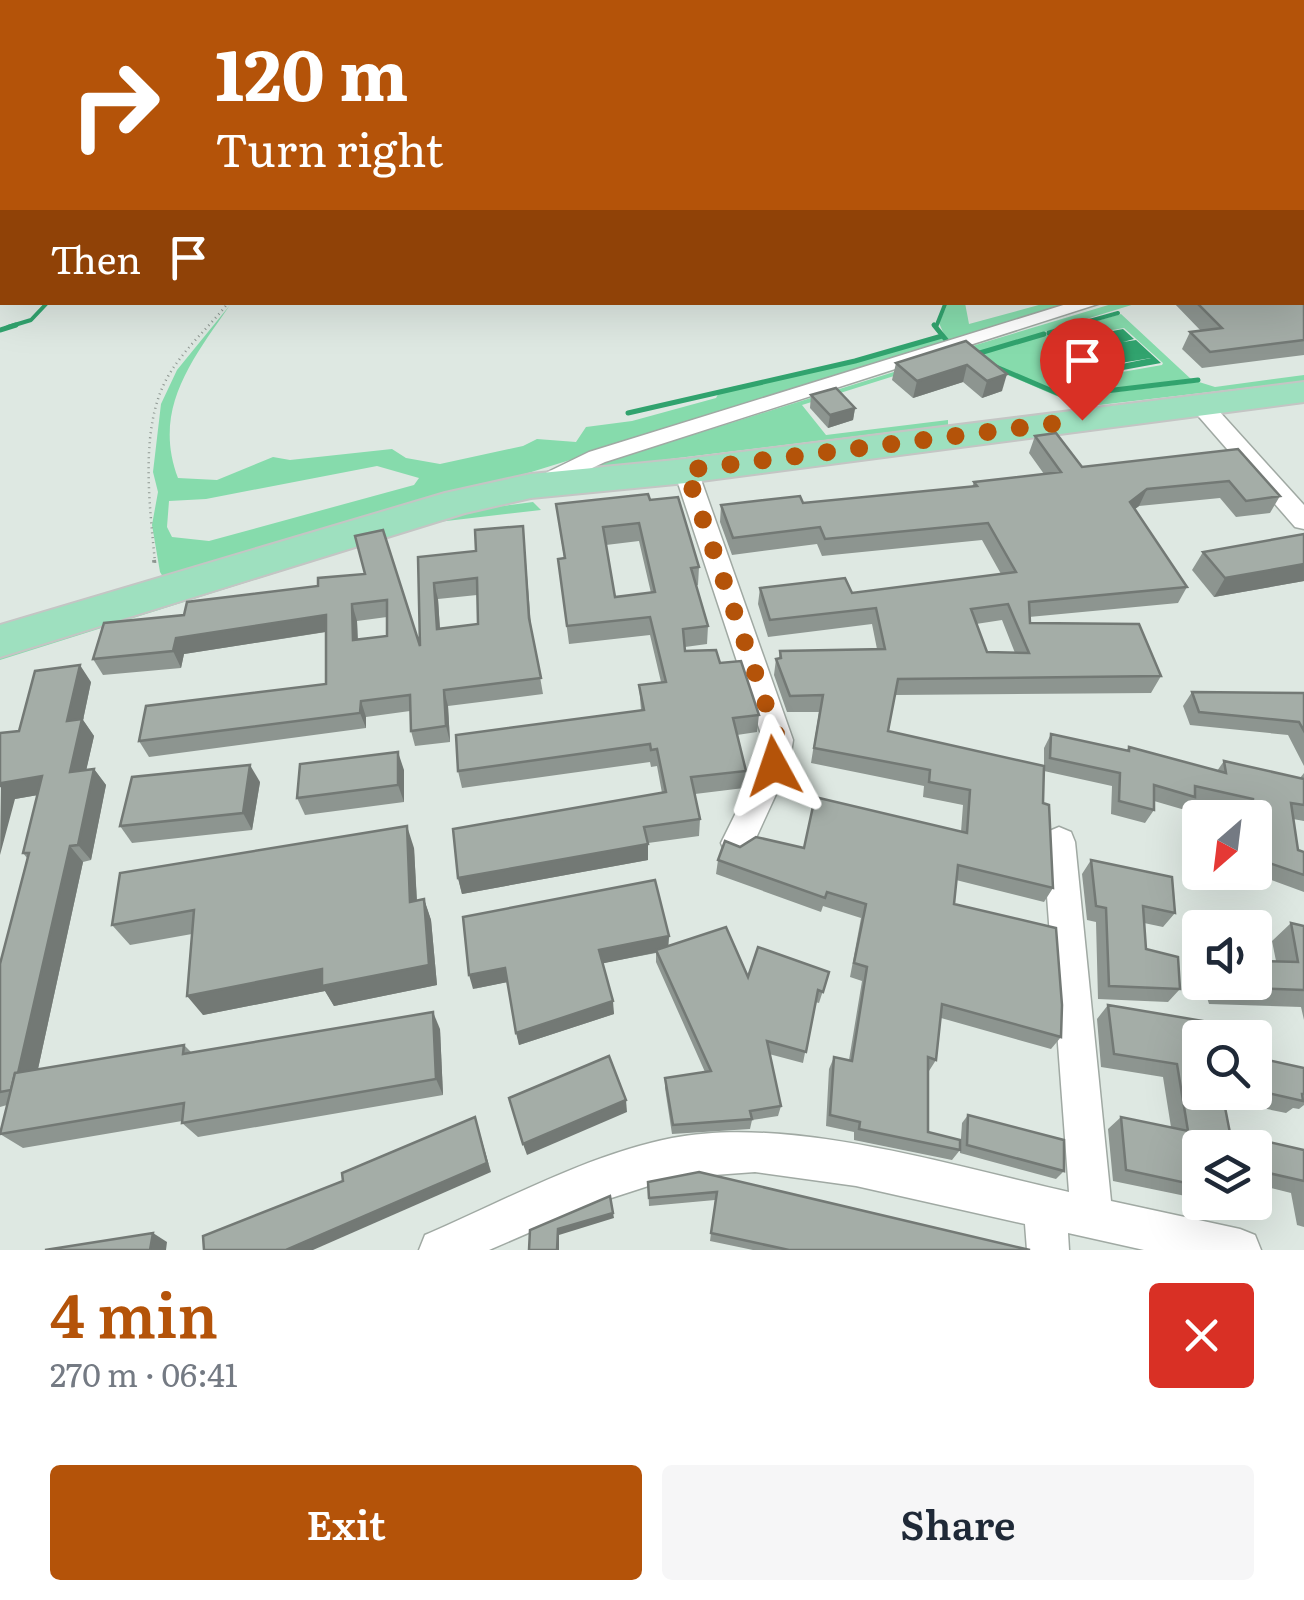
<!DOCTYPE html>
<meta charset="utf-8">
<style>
body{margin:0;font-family:Literata,serif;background:#f6f6f7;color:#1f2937;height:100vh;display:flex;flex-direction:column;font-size:38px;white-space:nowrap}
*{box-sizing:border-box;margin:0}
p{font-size:32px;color:#747a83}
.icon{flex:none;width:55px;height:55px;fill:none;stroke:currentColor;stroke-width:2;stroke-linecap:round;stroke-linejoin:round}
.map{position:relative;height:1250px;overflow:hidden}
.details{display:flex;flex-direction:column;background:#fff;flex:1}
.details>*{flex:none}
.top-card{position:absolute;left:0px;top:0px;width:1305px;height:305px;box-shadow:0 10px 40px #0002;background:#b45309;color:#fff;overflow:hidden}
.needle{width:65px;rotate:208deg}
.tools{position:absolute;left:1182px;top:800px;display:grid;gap:20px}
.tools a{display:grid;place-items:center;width:90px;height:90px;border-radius:10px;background:#fff;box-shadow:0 10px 40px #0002;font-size:50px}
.pin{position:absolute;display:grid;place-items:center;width:85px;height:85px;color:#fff;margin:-102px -42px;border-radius:50% 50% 50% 0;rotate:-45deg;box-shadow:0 0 10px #0007}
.pin .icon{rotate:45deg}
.me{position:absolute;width:110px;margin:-55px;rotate:355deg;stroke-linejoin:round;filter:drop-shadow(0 0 8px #0008)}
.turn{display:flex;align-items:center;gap:35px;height:210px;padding:0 50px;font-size:45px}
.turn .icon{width:130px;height:130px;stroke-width:2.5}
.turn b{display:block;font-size:70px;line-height:85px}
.then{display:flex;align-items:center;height:95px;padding:0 50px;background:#0003;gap:20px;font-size:38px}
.round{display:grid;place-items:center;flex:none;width:105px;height:105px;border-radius:10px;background:#f6f6f7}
.summary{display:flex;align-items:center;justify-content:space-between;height:170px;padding:0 50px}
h1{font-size:60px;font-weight:600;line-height:75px;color:#b45309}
.primary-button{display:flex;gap:20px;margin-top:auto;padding:20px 50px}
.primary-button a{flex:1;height:115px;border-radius:10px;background:#b45309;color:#fff;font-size:40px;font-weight:600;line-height:115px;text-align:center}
.primary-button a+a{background:#f6f6f7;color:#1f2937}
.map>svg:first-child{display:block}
</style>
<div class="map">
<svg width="1304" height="1250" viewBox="0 0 1304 1250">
<rect width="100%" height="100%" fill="#dee8e2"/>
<g fill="#86dbac" fill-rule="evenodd">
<path d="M948,303H965L969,324L1046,303H1075L168,585L160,572L152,525L158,492L153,472L161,404L177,370L230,305C192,360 152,409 178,478L217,480L273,457L290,460L392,449L406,458L440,464L523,446L537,439L576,442L586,427L632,421L716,398L720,391L732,387L855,362L941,336L947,341L939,323ZM377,466L419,478L414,485L209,541L172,537L167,527L169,501L206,499Z"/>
<polygon points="1115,303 1138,303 967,356 1065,398 1199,382 1215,387 1304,375 1304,381 1082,407 966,357 959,350"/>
<path d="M1121,314L1192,380L1065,395L972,356ZM1124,328L1163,363L1162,365L1122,372L1084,335Z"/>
<polygon points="945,356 948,359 802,405 826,435 948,420 948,425 580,470"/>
<polygon points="533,502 541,510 438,522 0,660 0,652 439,514"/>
</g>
<g fill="#31a36e">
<polygon points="658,0 1304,0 1304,39 1302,2"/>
<polygon points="1123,329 1134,339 1123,342 1136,340 1161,363 1123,370 1117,365 1151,358 1115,364 1086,336"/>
</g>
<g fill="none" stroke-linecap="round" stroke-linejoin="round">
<g stroke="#31a36e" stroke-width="4">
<polyline points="8,327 31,320 48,302"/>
<polyline points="936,327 946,302"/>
<polyline points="1068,327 1118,313"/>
</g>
<g stroke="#31a36e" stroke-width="5">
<polyline points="934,325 947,341"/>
<polyline points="0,330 16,325"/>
<polyline points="1049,333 1077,325"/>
<polyline points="973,355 1044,334"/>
<polyline points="996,367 1064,396 1198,380"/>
<polyline points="628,413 855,361 942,336"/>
</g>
<g stroke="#a0a9a3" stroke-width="3">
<g id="minor">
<polygon points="2,9 2,17 0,18 0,10"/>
<polygon points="1304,233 1304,244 1302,244 1302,233"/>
<polygon points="1073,302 1104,302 605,462 540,492 522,492 519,486 589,452"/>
<polygon points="1201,398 1209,400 1304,505 1304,529 1295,527 1193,410 1193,400"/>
<polygon points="686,463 698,471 793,740 789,766 749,853 737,858 725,853 721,843 759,766 763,740 674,471"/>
<path d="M1059,827L1071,832L1075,842L1111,1201L1240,1229L1255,1235L1261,1250H1144L1068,1233L1069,1250H1027L1025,1224L856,1186L755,1172L673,1178L602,1201L489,1250H419L425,1235C504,1201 587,1155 672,1138C790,1115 952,1166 1069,1192L1043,842L1047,832Z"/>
</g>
</g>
<g stroke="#c4c5c4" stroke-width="4">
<polygon id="primary" points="1304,382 1304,402 686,483 531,498 465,513 0,657 0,625 445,493 531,474 686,459"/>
</g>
<g stroke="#c4c5c4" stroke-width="4">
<g id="trunk">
<rect x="1302" y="52" width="2" height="14"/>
<rect x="0" y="102" width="2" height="14"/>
</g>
</g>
<path stroke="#8e9691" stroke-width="2.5" stroke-dasharray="1 4" stroke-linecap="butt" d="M155,563C150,506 138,424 170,373C186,347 210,326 229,302"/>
<polyline stroke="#8e9691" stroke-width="4" stroke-dasharray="2.5 8" stroke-linecap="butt" points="154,560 155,567"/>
<use href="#minor" fill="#fff" fill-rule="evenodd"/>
<use href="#primary" fill="#9ee0bf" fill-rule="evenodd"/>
<use href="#trunk" fill="#7ed6aa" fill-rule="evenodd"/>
</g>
<g fill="#8d9590" fill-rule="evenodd">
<polygon points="1304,260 1304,355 1202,368 1182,349 1190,332 1201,331 1173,302 1302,302"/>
<polygon points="966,341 1002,391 982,398 963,382 913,398 892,380 896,363"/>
<polygon points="811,395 855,408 853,420 828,428 810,408"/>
<path d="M1035,436L1082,467L1238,449L1280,496L1270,513L1236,517L1220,498L1139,506L1135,509L1187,587L1178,603L1029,617L1030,623L1161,676L1151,693L895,695L888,731L1044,766V748L1051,734L1126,751L1129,747L1217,771L1224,761L1300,778L1304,773V821L1293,819L1298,850L1304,852V892L1250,872H1255V818H1242V812L1192,800L1185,810L1154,801V810L1145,823L1111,814L1112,786L1044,771L1043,803L1053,888L1044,902L956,880L954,904L1061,1037L1051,1049L941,1018L936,1060L929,1071L928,1132L960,1150L952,1160L854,1140V1132L826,1126L829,1069L834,1057L849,1060L862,981L850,977L861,918L823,906L821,912L716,874L718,860L740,847L804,848L961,832L963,805L923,797L924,786L811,763L819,712H787L774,675L776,659L779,658L780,651L877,649L872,624L768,637L758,604L760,588L852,593L1001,574L982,540L822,556L817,544L732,555L720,522L721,505L803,503L972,487L974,482L1044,474L1029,453ZM1002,620L1015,653L987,652L976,624Z"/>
<path d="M650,500L699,567L698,585L696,586L708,626L707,644L685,647V651L720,663L759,715L757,732L737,735L746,771L744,788L695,794L700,819L699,836L648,843V860L462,894L458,878L662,793L657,766L651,767L650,762L462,788L458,771L641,710L639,685L661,682L650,635L569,644L558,559L564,558L556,504ZM639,541L651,593L615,597L606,545Z"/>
<path d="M523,526L531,625L543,694L448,706L450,742L415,746L411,731L410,711L366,717V728L149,757L139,741L326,684V632L184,654L181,668L103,675L93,659L184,615L318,586L365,574L355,536L420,646L418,557L476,551ZM477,595L478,624L440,629L438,599ZM387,617V636L358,639L357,621Z"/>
<polygon points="1304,534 1304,581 1214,597 1192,570 1203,552"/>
<polygon points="91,682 83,720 94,736 86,770 94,769 106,785 91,860 83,862 38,1069 184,1045 191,1052 440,1029 443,1095 198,1137 182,1123 182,1121 23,1148 0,1134 7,1105 0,1107 0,964 27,858 23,853 38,795 15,799 19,731"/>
<polygon points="1192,692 1304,693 1304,766 1288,735 1190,725 1183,706"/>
<polygon points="404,770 404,802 305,815 297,798"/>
<polygon points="260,782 252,830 132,843 120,826"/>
<polygon points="414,848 417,901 424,899 431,920 437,985 334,1006 325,991 203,1015 192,934 130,945 112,925"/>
<polygon points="1091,860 1175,913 1163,927 1144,923 1146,949 1180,989 1168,1002 1098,999 1096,922 1087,920 1082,874"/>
<polygon points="1291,923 1304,926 1304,1020 1301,1007 1209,1004 1202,982 1255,982 1276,961 1272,941"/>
<polygon points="669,936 668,946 748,977 829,972 819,1003 815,1002 803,1063 769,1054 781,1106 778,1116 752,1120 750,1129 672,1134 665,1088 665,1078 705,1072 656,962 656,953 603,963 614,1014 519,1045 507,982 473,989"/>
<polygon points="1108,1005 1209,1022 1200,1092 1255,1092 1255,1067 1259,1068 1268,1060 1304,1068 1304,1105 1299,1109 1293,1108 1286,1113 1224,1100 1230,1133 1304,1150 1304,1227 1297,1225 1291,1193 1255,1184 1255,1148 1200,1148 1200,1199 1113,1181 1108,1129 1121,1117 1171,1127 1163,1077 1101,1067 1097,1019"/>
<polygon points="968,1115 1064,1171 1056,1179 960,1153 962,1123"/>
<polygon points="699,1172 1030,1250 753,1250 710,1241 715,1200 649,1206 648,1182"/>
</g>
<g fill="#737975">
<polygon points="967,365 963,382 913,398 917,381"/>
<polygon points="1007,374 1002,391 982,398 987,381"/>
<polygon points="855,408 853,420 828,428 830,415"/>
<polygon points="1147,489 1139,506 1123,518 1130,502"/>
<polygon points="1304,564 1304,581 1214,597 1225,578"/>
<polygon points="434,583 438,599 441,646 437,629"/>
<polygon points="352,604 357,621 358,656 353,640"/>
<polygon points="326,615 331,631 184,654 181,668 173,651 176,638"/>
<polygon points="80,665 91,682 83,720 94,736 82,789 70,772 67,721"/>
<polygon points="444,690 448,706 450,742 446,726"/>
<polygon points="361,701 366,717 366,728 360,713"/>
<polygon points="398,752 404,770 404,802 398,785"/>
<polygon points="250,765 260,782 252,830 243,813"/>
<polygon points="94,769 106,785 91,860 78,845"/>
<polygon points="42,776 55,792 15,799 0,855 1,783"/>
<polygon points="407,826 414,848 418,923 410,902"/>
<polygon points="648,844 648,860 462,894 458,878"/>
<polygon points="70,846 83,862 31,1101 14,1090"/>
<polygon points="424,899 431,920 437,985 334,1006 325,991 203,1015 187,996"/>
<polygon points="669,936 668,950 600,964 599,950"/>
<polygon points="505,968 508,982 473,989 469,975"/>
<polygon points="613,1001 614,1014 519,1045 516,1033"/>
<polygon points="433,1012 440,1029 443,1095 436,1079"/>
<polygon points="626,1100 627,1112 527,1155 523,1144"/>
<polygon points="475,1117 491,1172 313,1250 286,1250"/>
<polygon points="613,1213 614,1218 559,1235 559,1250 557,1250 558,1229"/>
<polygon points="153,1233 167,1242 166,1250 150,1250"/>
</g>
<g fill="#a4ada7" stroke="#737975" stroke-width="2.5" fill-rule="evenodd">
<polygon points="386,0 429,0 436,1 436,2 381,2"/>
<polygon points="1302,260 1304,260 1304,340 1210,352 1190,332 1222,328 1196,302 1302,302"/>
<polygon points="966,341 1007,374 987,381 967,365 917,381 896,363"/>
<polygon points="836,388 855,408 830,415 811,395"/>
<path d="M1056,433L1082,467L1238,449L1280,496L1246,501L1229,481L1147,489L1130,502L1187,587L1029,602L1030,623L1139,624L1161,676L898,679L888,731L1044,766L1043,803L1049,805L1053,888L958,865L954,904L1056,928L1062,1005L1061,1037L942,1004L936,1060L928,1057V1132L960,1140V1150L859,1129L860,1122L830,1115L834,1057L852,1061L867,967L854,963L866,904L827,892L825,898L718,860L725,841L740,847L756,837L804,848L815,797L967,833L970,790L929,782L930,770L814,748L823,695L790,696L776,659L781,658L780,651L885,649L876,608L770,620L760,588L845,578L852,593L1016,572L988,523L825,539L820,527L733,538L721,505L800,496L803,503L977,486L974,482L1061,472L1035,436ZM1008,604L1029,653L987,652L971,609Z"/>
<path d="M648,494L650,500L678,497L699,567L691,568L708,626L683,629L685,651L716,650L720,663L741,661L759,715L733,718L746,771L691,777L700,819L644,827L648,844L458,878L453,829L666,792L657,749L651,750L650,744L458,771L456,735L644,710L639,685L666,682L650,617L567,626L558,559L565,558L556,504ZM639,523L655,592L615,597L603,527Z"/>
<path d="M523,526L529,618L541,678L444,690L446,726L411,731L410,695L361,701L360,713L139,741L146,706L326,684V615L176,638L173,651L93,659L104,623L184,615L187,602L318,586V578L365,574L355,536L383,530L420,646L418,557L476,551L475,530ZM477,578L478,624L437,629L434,583ZM387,600V636L353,640L352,604Z"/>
<polygon points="1304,534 1304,564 1225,578 1203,552"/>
<polygon points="80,665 67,721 82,719 70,772 94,769 78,845 70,846 18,1073 15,1073 11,1090 0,1092 0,964 29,853 23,853 42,776 1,783 0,787 0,733 19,731 35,671"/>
<polygon points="1192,692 1304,693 1304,731 1299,722 1199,712"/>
<polygon points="1051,734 1129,751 1129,747 1226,773 1224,761 1304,779 1304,805 1291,803 1298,850 1304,852 1304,875 1255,858 1255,818 1252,818 1253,799 1195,786 1195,797 1154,785 1154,810 1119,801 1120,773 1050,758"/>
<polygon points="398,752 398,785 297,798 300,764"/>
<polygon points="250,765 243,813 120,826 132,777"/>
<polygon points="407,826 410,902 424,899 429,965 322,986 322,969 187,996 194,910 112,925 120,873"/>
<polygon points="1091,860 1172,877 1175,913 1143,906 1146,949 1178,957 1180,989 1109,986 1106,908 1096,906"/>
<polygon points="655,880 669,936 599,950 613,1001 516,1033 505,968 469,975 463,917"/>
<polygon points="1291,923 1304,926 1304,990 1226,987 1225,982 1255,982 1255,961 1298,962"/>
<polygon points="726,927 748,977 758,947 829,972 823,992 818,990 806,1052 767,1041 781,1106 750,1111 752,1119 673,1125 665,1078 711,1071 656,950"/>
<polygon points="1108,1005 1209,1022 1212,1038 1200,1038 1200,1092 1222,1092 1230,1133 1304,1150 1304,1181 1255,1170 1255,1148 1200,1148 1200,1186 1126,1170 1121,1117 1188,1131 1177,1064 1114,1054"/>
<polygon points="433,1012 436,1079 182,1123 184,1103 0,1134 15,1073 184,1045 183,1054"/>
<polygon points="609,1056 626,1100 523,1144 509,1098"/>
<polygon points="1268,1060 1304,1068 1304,1094 1302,1094 1303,1101 1255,1090 1255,1067 1270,1070"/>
<polygon points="968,1115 1064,1140 1064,1171 967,1145"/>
<polygon points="475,1117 487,1163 286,1250 204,1250 203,1236 343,1181 342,1173"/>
<polygon points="699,1172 1030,1250 789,1250 711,1233 717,1192 649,1198 648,1182"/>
<polygon points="610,1196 613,1213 558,1229 557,1250 529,1250 530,1230"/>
<polygon points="153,1233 150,1250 45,1250"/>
</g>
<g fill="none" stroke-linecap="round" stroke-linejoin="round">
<polyline stroke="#b45309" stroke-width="18" stroke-dasharray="0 32.4" points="774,766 778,740 686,470 1082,420"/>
</g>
</svg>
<div class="tools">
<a><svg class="needle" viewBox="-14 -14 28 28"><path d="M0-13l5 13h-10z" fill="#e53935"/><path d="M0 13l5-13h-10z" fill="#747a83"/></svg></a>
<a><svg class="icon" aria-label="sound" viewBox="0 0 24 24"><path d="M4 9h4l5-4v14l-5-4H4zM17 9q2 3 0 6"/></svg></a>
<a><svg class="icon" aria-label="search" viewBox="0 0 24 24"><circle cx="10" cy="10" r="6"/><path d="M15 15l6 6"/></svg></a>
<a><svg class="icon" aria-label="layers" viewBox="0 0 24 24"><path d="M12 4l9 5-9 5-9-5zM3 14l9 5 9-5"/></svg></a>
</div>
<div class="pin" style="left:1082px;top:420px;background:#d93025"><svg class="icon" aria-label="arrive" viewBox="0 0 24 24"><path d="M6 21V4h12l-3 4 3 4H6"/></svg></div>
<svg class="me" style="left:774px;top:766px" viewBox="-20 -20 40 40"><path d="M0-17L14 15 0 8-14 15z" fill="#b45309" stroke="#fff" stroke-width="4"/></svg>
<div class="top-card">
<div class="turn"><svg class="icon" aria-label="right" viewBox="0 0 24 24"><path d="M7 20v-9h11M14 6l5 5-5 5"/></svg><div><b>120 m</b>Turn right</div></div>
<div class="then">Then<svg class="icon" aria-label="arrive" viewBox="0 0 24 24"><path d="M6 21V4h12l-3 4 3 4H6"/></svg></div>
</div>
</div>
<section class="details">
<div class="summary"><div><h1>4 min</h1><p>270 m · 06:41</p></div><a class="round" style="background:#d93025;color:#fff"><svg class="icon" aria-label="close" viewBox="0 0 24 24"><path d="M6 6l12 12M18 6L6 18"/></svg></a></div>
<div class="primary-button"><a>Exit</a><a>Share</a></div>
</section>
